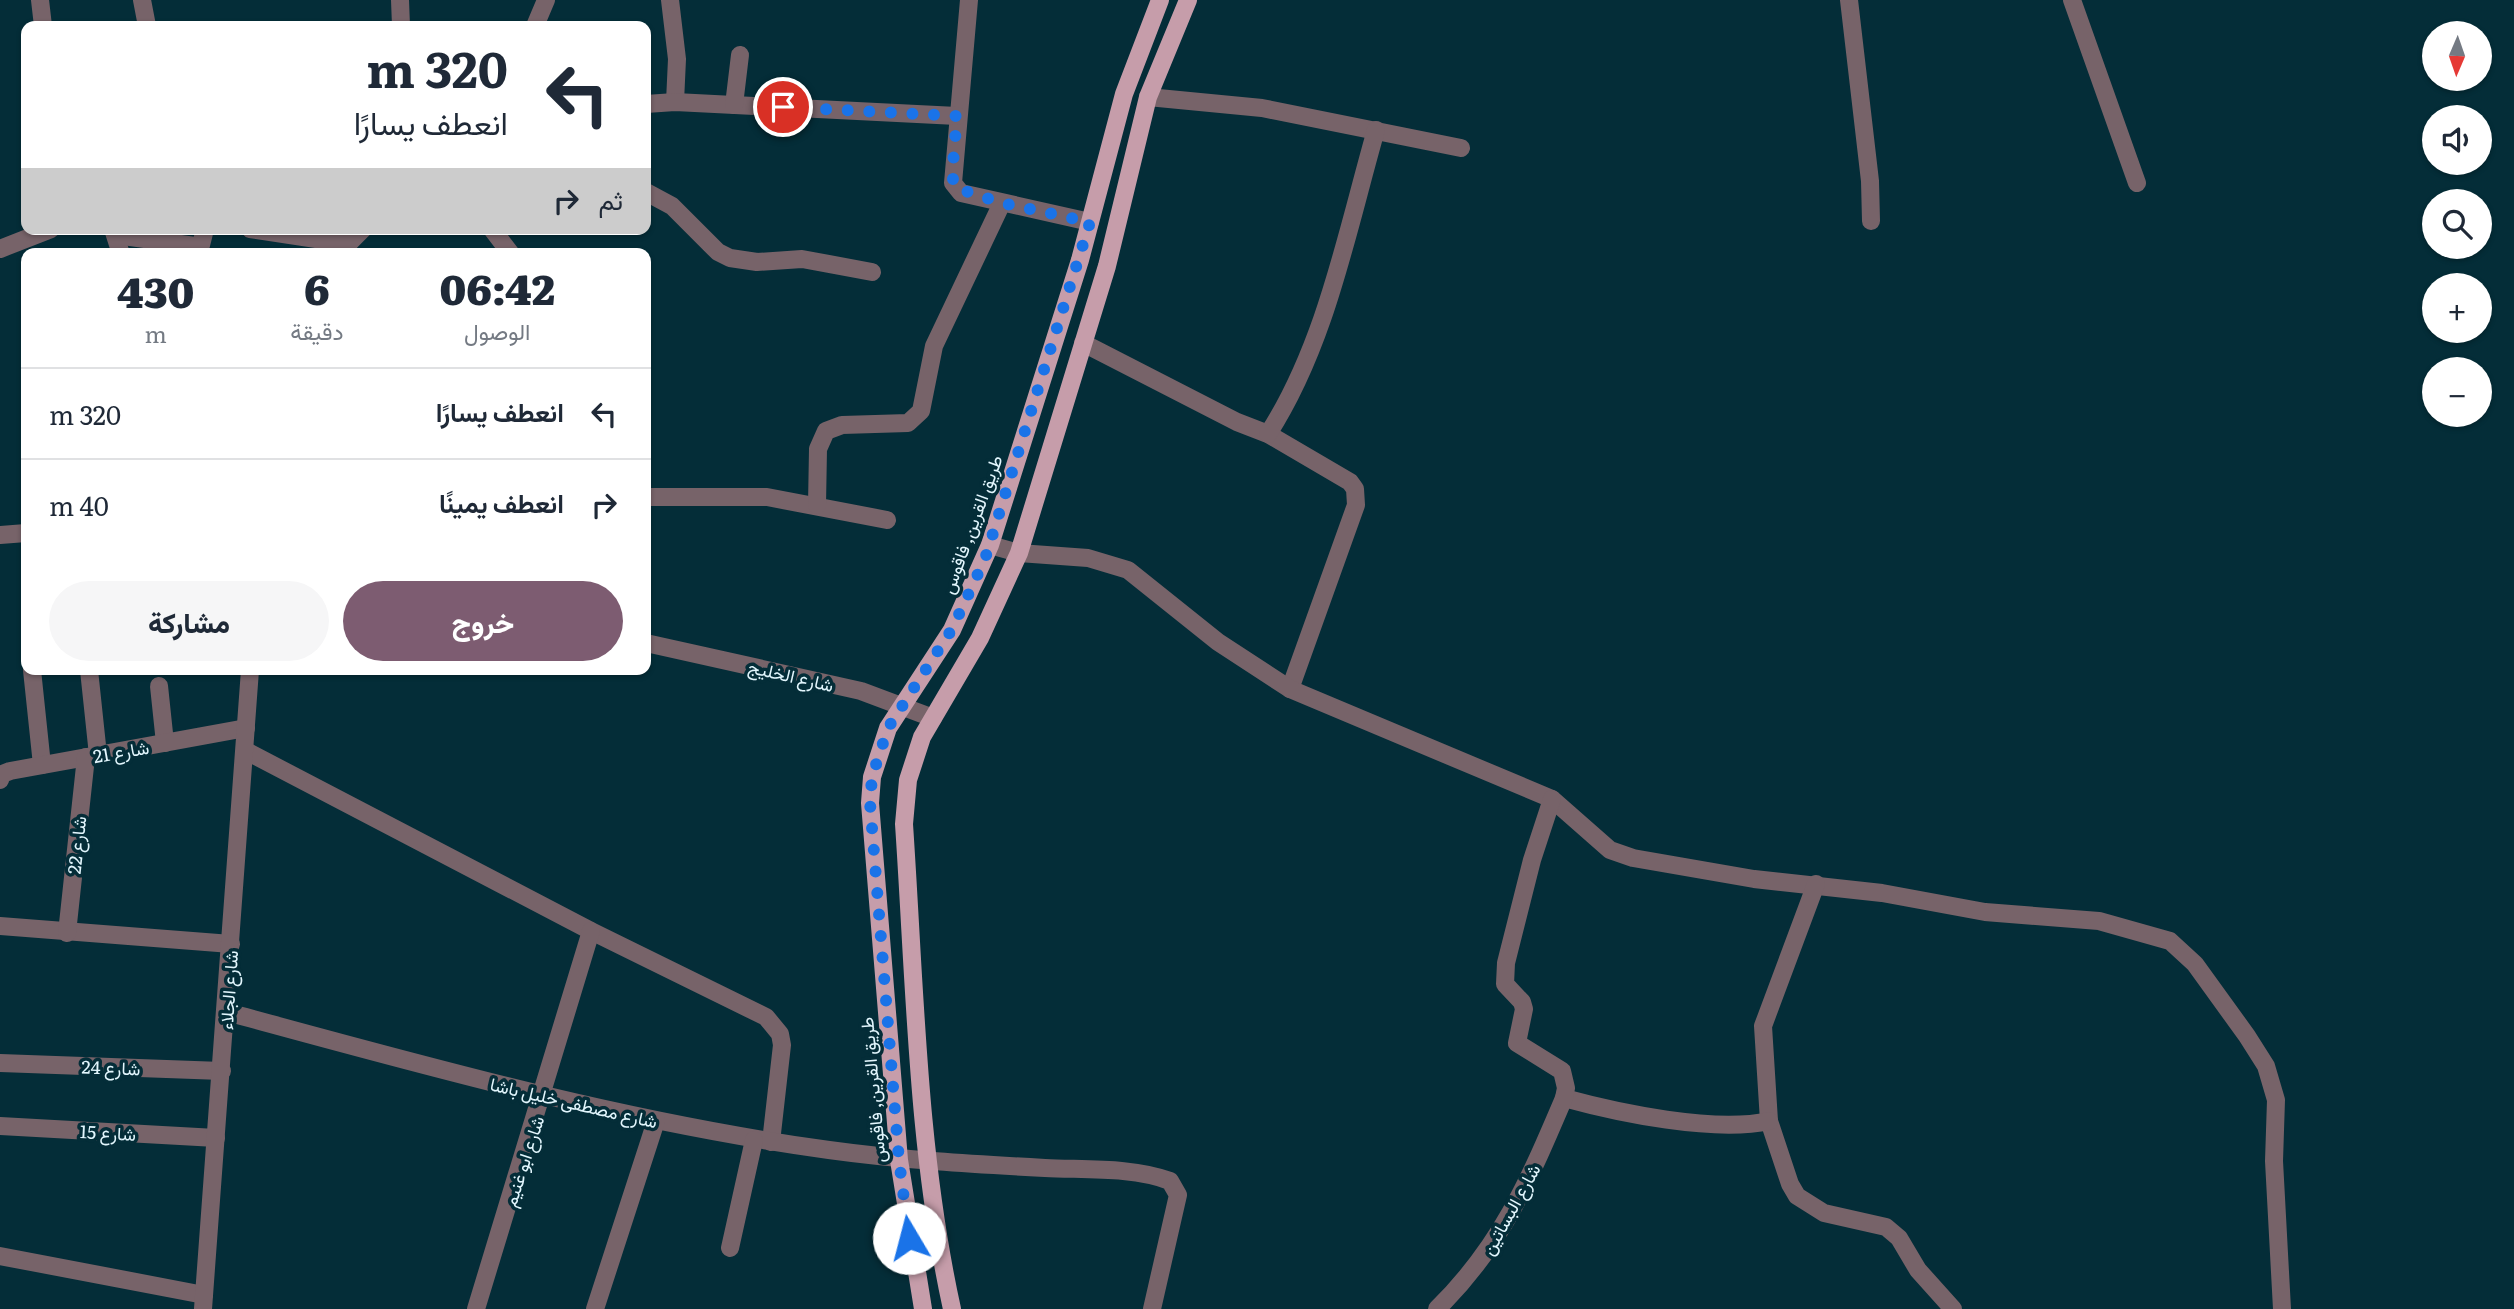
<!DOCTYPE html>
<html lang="ar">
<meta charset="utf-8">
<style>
body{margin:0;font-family:Literata,Vazirmatn,serif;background:#f6f6f7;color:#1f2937;direction:rtl;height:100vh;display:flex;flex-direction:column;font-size:26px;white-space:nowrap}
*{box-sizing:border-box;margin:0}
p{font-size:23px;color:#747a83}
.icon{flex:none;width:38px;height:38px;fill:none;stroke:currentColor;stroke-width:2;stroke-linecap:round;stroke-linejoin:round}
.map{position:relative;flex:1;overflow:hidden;direction:ltr}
.side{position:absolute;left:21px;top:248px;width:630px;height:427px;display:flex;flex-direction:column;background:#fff;border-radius:14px;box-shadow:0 2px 5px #0004;direction:rtl}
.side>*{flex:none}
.top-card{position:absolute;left:21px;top:21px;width:630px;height:214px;border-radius:14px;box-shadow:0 2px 5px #0004;direction:rtl;background:#fff;color:#1f2937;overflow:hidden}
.needle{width:46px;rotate:182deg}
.buttons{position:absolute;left:2422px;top:21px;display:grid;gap:14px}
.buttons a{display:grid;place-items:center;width:70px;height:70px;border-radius:50%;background:#fff;box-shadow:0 2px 5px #0004;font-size:35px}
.pin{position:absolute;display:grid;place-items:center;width:60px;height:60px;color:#fff;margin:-30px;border:4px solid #fff;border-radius:50%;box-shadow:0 2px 7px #0007}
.me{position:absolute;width:77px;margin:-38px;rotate:352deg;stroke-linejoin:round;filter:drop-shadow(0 0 5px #0008)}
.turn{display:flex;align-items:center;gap:24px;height:147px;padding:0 28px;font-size:32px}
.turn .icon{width:91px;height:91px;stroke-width:2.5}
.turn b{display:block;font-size:49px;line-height:60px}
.then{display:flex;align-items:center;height:66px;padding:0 28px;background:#0003;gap:14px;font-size:26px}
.eta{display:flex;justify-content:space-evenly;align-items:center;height:119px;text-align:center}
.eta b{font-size:42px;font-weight:800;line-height:49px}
.cta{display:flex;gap:14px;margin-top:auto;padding:14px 28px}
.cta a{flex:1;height:80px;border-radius:42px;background:#7d5c71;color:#fff;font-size:28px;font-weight:800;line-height:80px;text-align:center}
.cta a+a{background:#f6f6f7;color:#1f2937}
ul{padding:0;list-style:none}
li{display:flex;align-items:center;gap:21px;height:91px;padding:0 28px;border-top:2px solid #e0e1e3}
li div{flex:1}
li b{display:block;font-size:26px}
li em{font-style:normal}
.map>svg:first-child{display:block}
</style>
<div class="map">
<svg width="2514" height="1309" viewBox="0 0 2514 1309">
<rect width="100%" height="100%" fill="#042d38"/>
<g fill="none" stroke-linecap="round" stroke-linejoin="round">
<g stroke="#776369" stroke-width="18">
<polyline points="40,0 43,26"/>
<polyline points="142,0 147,26"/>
<polyline points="400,0 401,26"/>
<polyline points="670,0 677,59 675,102"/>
<polyline points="969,0 953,183 961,193 1090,222"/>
<polyline points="1849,0 1870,181 1871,221"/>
<polyline points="2072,0 2137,183"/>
<polyline points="535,26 546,0"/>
<polyline points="1148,97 1262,108 1461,148"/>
<polyline points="646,104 675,102 957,116"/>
<polyline points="734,105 740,55"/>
<polyline points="646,192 672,206 718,252 730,258 757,262 802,259 872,272"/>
<polyline points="113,229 121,254"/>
<polyline points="250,229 349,244"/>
<polyline points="492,229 511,254"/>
<polyline points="116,235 195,246 201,245 205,229"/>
<polyline points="0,249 51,229"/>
<polyline points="341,251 363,229"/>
<polyline points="1083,343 1237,422 1268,434 1350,482 1355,489 1356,505 1290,689"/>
<path d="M1268,434C1326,344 1347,231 1376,130"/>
<polyline points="646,497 767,497 887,520"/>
<polyline points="817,505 818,449 826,431 842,425 908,423 921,411 934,346 1002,203"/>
<polyline points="0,535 26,533"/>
<polyline points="990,545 1019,553 1088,558 1128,570 1218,642 1290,689 1552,799 1610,850 1633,858 1754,879 1882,893 1985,912 2099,921 2170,941 2195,964 2247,1036 2266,1066 2276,1100 2274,1161 2282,1309"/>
<polyline points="646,643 861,691 933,718"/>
<polyline points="32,670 42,765"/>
<polyline points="89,670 98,755"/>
<polyline points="159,686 165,743"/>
<polyline points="246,751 591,931 766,1017 780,1034 782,1045 771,1142"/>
<polyline points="0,780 2,774 10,771 246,728"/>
<polyline points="1816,884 1763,1026 1769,1121 1790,1184 1797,1196 1824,1213 1886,1227 1899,1238 1918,1270 1953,1309"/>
<polyline points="0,926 231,944"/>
<polyline points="67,933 86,757"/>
<path d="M227,1012C426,1066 624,1122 829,1150C901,1160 972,1164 1045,1168C1085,1170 1133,1167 1170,1181L1178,1195L1152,1309"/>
<polyline points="0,1063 222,1071"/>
<path d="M1564,1098C1619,1113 1714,1133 1769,1121"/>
<polyline points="0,1126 216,1138"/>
<polyline points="730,1248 754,1140"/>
<polyline points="0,1256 204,1295"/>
<polyline points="203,1309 250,670"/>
<polyline points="476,1309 591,931"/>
<polyline points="595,1309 656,1121"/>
<path d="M1437,1309C1502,1245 1529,1180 1564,1098L1566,1088L1562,1071L1517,1043L1524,1009L1522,1002L1505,984L1506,963L1532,860L1552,799"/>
</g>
<g stroke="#c69daa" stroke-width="18">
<polyline points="923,1309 899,1160 870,803 872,777 888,728 952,630 990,545 1080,260 1124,94 1160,0"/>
<path d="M952,1309C917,1150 915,986 904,824L908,780L922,737L980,638L1019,553L1107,266L1148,97L1188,0"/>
</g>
</g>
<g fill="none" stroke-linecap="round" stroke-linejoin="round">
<polyline stroke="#1a73e8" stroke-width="12" stroke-dasharray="0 21.6" points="783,107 957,116 952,176 956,188 1002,203 1090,222 985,559 952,629 888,728 872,777 870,803 899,1160 909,1238"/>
</g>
<g text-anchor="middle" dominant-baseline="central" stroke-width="7" stroke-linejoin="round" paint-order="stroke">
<g font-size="18" fill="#e2f6fd" stroke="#042d38">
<text transform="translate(971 524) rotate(-70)">طريق القرين, فاقوس</text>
<text transform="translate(791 675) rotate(13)">شارع الخليج</text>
<text transform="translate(121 751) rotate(-10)">شارع 21</text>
<text transform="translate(76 845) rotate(-84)">شارع 22</text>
<text transform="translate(228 990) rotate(-86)">شارع الجلاء</text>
<text transform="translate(111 1067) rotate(2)">شارع 24</text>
<text transform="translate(872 1090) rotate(-95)">طريق القرين, فاقوس</text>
<text transform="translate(574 1102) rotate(13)">شارع مصطفى خليل باشا</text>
<text transform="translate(108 1132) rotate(3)">شارع 15</text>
<text transform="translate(523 1161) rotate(-72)">شارع ابو غنيم</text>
<text transform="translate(1510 1209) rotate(-61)">شارع البساتين</text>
</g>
</g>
</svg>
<div class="buttons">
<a><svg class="needle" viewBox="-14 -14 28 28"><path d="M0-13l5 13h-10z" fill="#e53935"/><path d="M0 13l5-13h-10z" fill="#747a83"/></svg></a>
<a><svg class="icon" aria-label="sound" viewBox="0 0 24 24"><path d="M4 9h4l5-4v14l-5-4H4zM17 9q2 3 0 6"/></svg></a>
<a><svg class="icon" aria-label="search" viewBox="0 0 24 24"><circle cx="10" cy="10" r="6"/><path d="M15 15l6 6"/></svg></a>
<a>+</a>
<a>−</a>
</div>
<div class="pin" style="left:783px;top:107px;background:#d93025"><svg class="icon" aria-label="arrive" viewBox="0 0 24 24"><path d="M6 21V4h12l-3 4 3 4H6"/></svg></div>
<svg class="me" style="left:909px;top:1238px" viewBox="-20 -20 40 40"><circle r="19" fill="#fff"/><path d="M0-13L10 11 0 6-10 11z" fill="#1a73e8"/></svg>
<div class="top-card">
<div class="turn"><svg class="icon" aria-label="left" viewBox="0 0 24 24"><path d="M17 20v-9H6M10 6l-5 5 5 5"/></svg><div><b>320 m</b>انعطف يسارًا</div></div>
<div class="then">ثم<svg class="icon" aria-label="right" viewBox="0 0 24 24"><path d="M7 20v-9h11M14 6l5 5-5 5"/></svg></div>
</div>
<section class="side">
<div class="eta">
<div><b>06:42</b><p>الوصول</p></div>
<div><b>6</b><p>دقيقة</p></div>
<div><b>430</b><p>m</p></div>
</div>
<ul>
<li><svg class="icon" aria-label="left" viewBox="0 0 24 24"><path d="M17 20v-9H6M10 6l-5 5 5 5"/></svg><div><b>انعطف يسارًا</b></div><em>320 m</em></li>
<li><svg class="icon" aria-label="right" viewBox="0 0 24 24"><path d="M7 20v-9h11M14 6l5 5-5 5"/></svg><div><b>انعطف يمينًا</b></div><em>40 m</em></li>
</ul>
<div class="cta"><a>خروج</a><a>مشاركة</a></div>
</section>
</div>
